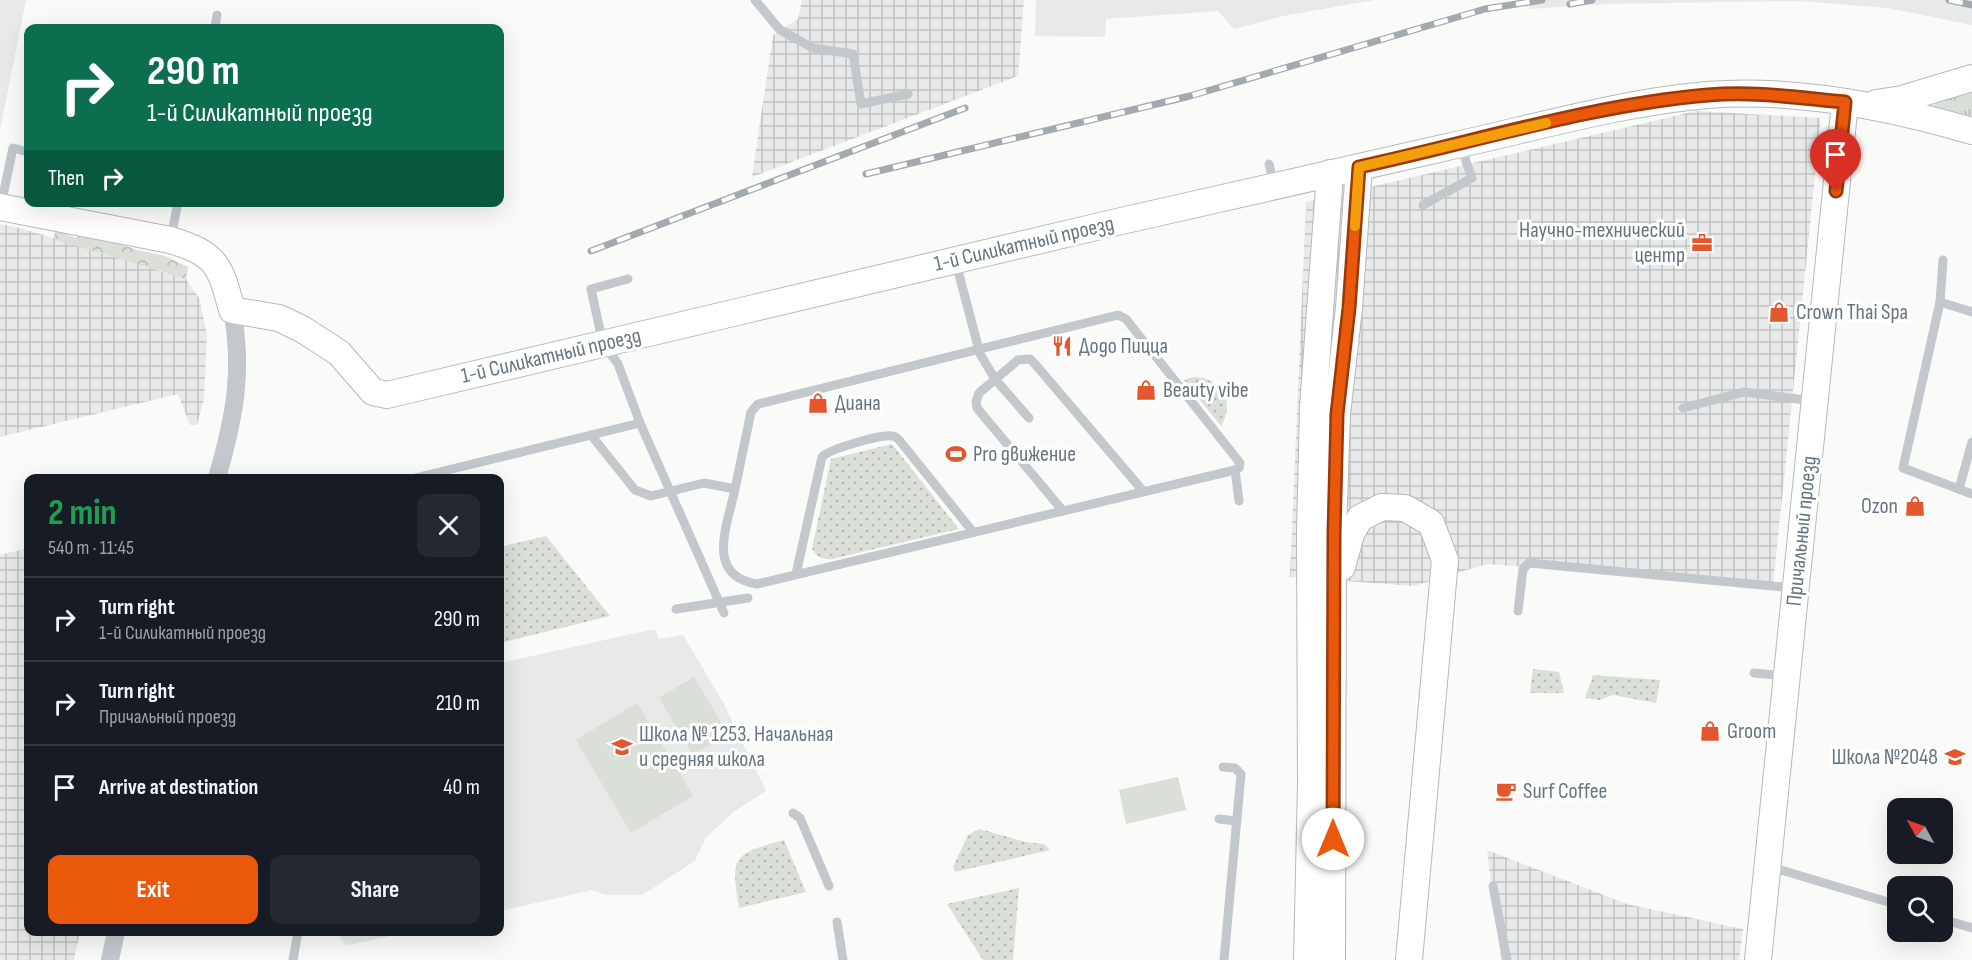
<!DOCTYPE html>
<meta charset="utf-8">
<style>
body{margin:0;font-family:"Sofia Sans Condensed",sans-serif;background:#242831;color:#f1f3f6;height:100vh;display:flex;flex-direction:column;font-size:22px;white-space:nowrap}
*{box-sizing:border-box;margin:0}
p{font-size:20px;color:#9ea1a6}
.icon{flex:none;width:33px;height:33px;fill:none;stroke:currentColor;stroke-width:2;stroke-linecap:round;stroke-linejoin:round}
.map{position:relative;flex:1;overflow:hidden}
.side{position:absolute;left:24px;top:474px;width:480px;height:462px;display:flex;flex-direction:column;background:#171b24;border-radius:12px;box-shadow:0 6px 24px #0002}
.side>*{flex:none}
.guide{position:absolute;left:24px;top:24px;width:480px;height:183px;border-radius:12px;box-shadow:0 6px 24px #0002;background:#0b6e4f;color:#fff;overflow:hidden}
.needle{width:39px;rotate:310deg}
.buttons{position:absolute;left:1887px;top:798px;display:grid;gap:12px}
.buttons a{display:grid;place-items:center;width:66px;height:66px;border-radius:12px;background:#171b24;box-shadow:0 6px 24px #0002;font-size:30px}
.pin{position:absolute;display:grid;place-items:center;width:51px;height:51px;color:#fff;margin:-62px -26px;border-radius:50% 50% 50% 0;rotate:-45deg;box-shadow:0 0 6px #0007}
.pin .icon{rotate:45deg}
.me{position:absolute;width:66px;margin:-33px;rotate:0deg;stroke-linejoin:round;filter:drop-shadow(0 0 4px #0008)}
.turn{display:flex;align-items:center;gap:21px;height:126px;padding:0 24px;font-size:27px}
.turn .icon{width:78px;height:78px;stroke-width:2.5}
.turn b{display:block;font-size:42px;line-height:51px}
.then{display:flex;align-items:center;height:57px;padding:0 24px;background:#0003;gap:12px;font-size:22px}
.round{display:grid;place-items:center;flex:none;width:63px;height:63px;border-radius:12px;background:#242831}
.overview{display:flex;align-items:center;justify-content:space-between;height:102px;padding:0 24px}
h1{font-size:36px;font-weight:700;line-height:45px;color:#1e9e55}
.cta{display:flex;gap:12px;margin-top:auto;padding:12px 24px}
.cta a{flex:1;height:69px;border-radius:12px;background:#ea580c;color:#fff;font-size:24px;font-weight:700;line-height:69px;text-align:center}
.cta a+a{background:#242831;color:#f1f3f6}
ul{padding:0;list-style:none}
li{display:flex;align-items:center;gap:18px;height:84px;padding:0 24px;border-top:2px solid #363941}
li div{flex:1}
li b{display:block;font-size:22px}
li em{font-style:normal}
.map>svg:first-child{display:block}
</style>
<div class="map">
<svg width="1972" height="960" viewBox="0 0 1972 960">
<defs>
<pattern id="industrial-grid" width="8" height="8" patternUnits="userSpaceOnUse" patternTransform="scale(1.5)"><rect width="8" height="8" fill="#e8e9e9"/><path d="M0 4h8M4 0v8" fill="none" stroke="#c0c1c2"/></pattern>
<pattern id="grass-tufts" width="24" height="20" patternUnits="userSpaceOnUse" patternTransform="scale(1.5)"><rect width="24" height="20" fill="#dadfd7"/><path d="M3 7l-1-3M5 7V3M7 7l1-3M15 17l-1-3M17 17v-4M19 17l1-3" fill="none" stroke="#b4b9b4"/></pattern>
<pattern id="forest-crowns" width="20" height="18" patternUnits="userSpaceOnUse" patternTransform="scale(1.5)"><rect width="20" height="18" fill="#dadfd7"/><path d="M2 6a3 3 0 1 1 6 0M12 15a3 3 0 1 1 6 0" fill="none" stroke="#b4b9b4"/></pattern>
<pattern id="park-dots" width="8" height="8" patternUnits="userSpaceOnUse" patternTransform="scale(1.5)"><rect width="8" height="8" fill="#dadfd7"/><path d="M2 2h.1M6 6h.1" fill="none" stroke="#b4b9b4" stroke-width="1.8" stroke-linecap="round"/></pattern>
</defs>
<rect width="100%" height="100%" fill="#fafaf8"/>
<g fill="#e8e9e9">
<polygon points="0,0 26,0 0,130"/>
<polygon points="1036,0 1374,0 1283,16 1234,29 1218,11 1106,19 1105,37 1035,36"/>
<polygon points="1526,0 1972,0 1972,25 1888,8 1799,1 1605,4 1530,9"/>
<polygon points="655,629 659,639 683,635 724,704 766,791 735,811 706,837 695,861 642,895 606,895 592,890 500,911 500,663"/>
<polygon points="338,932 408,932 345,946"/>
</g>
<g fill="url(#industrial-grid)">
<polygon points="802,0 1024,0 1018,76 752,177 773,35 798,19"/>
<polygon points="1696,111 1821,118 1773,586 1487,564 1414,586 1290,577 1306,202"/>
<polygon points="0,224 20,228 186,279 199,298 207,334 204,399 197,425 190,425 178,394 0,437"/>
<polygon points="28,548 28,932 80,932 74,960 0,960 0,555"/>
<polygon points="1487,850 1627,904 1743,929 1739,960 1501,960"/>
</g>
<polygon fill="url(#grass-tufts)" points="1972,91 1972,117 1928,108 1942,100"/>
<polygon fill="url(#forest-crowns)" points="56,230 76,238 87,232 137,250 165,256 188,267 186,279 53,239"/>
<g fill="url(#park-dots)">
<path d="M1193,377C1221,377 1236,402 1221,426L1184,380Z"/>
<path d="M892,444L959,529L832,559C823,560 817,557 812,549L831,459Z"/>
<polygon points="546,536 610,616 500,643 500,547"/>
<polygon points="1533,669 1559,672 1564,693 1530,693"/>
<polygon points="1593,675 1660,680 1656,703 1613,695 1599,700 1585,698"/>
<polygon points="980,829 1025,842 1044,844 1050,850 955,872 953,867 968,835"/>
<path d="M784,840L806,892L739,908C730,855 734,854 784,840Z"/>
<polygon points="1019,888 1013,960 983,960 947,904"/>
</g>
<g fill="#dadfd7">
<polygon points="694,677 728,734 693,755 659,698"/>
<polygon points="637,703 693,796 631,833 576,740"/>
<polygon points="1178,777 1186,810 1126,824 1119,790"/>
</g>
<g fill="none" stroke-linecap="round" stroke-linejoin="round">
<g stroke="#b3babf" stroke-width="28">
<g id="secondary">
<polyline points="1876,103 1902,99 1972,78"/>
<path d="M0,207L170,240C217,254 220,265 232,310L279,318L302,329L339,353L373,392L387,395C630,337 874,280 1117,222C1225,197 1334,173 1443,148C1531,129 1617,103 1707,95C1792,88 1890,107 1972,131"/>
<polyline points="1342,567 1351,534 1360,518 1382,507 1405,508 1431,523 1445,560 1409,960"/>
<polyline points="1307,960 1311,784 1310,533 1313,407 1330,173"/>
<polyline points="1332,960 1333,533 1337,414 1349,308 1359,167"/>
<polyline points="1758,960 1845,102"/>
</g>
</g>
<g stroke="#c3c8cc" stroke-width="9">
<polyline points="755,0 780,30 813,48 853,54 861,104 908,94"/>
<polyline points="215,28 217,15"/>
<polyline points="1269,164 1274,185"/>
<polyline points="1,205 13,148 28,152"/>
<polyline points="1423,205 1472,178 1461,147"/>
<polyline points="171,238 178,202"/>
<polyline points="1943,260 1940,302 1972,312"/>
<polyline points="956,263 980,354 995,379 1029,418"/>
<polyline points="628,279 591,289 603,344 618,364 640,423 724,613"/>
<polyline points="1940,302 1903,468 1972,494"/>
<polyline points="1683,408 1744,392 1813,401"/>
<path d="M591,435L635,490L651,496L704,483L735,489L751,412L758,404L1118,315L1126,319L1240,463L1239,468L1235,470L757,584C704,576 728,524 735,489"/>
<polyline points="1235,470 1239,501"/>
<polyline points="415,478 640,423"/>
<polyline points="1959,489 1972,442"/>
<polyline points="1063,511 977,408 976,402 979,393 1018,360 1030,359 1035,364 1143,491"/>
<path d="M796,574L822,457C829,449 882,434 892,436C896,436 897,438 900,441L973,532"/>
<polyline points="676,609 748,598"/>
<polyline points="1518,611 1523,569 1529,563 1794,588"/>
<polyline points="1754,673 1784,676"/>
<polyline points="1223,767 1235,768 1241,774 1224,960"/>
<polyline points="793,813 800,818 829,886"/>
<polyline points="1219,819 1236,821"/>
<polyline points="1771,867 1898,905"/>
<polyline points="1493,886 1507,960"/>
<polyline points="1942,919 1972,928"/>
<polyline points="837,922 843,960"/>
<polyline points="293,960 298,932"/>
</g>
<g stroke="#c3c8cc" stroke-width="18">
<path d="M217,478C234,419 244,371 232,310"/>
<polyline points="110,960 116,932"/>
</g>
<use href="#secondary" stroke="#fff" stroke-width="26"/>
<g stroke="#a2aab0" stroke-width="7">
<g id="rail">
<polyline points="1949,0 1972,5"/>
<polyline points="1570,4 1592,0"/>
<polyline points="866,174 1190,96 1485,9 1542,0"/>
<polyline points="591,251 965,108"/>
</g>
</g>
<use href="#rail" stroke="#fff" stroke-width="4.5" stroke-dasharray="14" stroke-linecap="butt"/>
</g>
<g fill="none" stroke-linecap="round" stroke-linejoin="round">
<g stroke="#983908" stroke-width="15">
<path id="route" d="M1333,839L1334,533L1337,414L1349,308L1359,167C1475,142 1590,105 1708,95C1754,91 1800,98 1845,102L1836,191"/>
</g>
<use href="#route" stroke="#ea580c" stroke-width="10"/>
<polyline stroke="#f59e0b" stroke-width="10" points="1355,226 1359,167 1546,123"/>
</g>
<defs>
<g id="office-bare" transform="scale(1.62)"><path d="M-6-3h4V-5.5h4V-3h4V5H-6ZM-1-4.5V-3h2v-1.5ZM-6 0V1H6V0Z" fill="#e4572e" stroke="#fff" stroke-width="2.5" paint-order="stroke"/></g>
<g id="shop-bare" transform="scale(1.62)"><path d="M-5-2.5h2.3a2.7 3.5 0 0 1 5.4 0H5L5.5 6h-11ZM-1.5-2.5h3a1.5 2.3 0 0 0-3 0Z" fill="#e4572e" stroke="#fff" stroke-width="2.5" paint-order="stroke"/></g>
<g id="restaurant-bare" transform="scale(1.62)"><path d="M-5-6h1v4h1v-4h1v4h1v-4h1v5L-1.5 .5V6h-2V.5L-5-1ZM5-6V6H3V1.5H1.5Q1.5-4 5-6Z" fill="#e4572e" stroke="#fff" stroke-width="2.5" paint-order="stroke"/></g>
<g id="stadium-bare" transform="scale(1.62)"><path d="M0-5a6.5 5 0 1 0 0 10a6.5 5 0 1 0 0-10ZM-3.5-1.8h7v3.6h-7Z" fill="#e4572e" stroke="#fff" stroke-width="2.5" paint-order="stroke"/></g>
<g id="school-bare" transform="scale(1.62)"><path d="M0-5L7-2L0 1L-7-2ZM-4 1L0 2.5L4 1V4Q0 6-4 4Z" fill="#e4572e" stroke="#fff" stroke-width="2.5" paint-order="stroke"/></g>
<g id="cafe-bare" transform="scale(1.62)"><path d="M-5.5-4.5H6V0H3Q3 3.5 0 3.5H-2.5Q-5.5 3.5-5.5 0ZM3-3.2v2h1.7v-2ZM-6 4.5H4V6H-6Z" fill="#e4572e" stroke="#fff" stroke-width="2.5" paint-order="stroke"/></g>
</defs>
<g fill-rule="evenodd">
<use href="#office-bare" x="1702" y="243"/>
<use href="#shop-bare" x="1779" y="312"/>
<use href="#restaurant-bare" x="1062" y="346"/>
<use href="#shop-bare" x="1146" y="390"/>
<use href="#shop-bare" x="818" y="403"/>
<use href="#stadium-bare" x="956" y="454"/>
<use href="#shop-bare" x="1915" y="506"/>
<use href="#shop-bare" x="1710" y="731"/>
<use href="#school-bare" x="622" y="747"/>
<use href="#school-bare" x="1955" y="757"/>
<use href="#cafe-bare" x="1506" y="791"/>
</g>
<g text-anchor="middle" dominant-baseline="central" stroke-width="6" stroke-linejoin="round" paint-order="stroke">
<g font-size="22" fill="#657683" stroke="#fff" text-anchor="start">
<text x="1685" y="230" text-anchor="end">Научно-технический<tspan x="1685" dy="25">центр</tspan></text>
<text x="1796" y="312">Crown Thai Spa</text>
<text x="1079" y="346">Додо Пицца</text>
<text x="1163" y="390">Beauty vibe</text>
<text x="835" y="403">Диана</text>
<text x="973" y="454">Pro движение</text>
<text x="1898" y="506" text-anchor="end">Ozon</text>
<text x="1727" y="731">Groom</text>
<text x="639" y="734">Школа № 1253. Начальная<tspan x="639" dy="25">и средняя школа</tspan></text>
<text x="1938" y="757" text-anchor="end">Школа №2048</text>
<text x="1523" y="791">Surf Coffee</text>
</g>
<g font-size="22" fill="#657683" stroke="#fff">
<text transform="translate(1024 244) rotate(-13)">1-й Силикатный проезд</text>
<text transform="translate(551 356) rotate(-13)">1-й Силикатный проезд</text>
<text transform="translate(1802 531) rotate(-84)">Причальный проезд</text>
</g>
</g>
</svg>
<div class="buttons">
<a><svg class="needle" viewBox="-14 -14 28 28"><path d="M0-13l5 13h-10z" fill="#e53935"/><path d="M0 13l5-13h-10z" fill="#9ea1a6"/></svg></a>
<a><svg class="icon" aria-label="search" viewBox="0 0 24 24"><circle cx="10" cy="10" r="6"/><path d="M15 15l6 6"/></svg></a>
</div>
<div class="pin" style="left:1836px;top:191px;background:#d93025"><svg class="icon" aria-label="arrive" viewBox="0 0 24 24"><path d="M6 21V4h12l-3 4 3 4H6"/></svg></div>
<svg class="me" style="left:1333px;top:839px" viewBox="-20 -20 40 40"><circle r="19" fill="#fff"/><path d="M0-13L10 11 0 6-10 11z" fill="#ea580c"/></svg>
<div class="guide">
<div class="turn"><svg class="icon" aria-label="right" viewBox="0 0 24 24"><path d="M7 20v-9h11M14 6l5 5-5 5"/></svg><div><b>290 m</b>1-й Силикатный проезд</div></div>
<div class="then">Then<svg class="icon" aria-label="right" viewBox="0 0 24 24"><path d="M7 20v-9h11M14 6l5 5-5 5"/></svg></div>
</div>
<section class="side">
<div class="overview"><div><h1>2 min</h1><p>540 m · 11:45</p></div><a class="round"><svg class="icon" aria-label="close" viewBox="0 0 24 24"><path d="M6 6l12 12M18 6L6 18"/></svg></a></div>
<ul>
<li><svg class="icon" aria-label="right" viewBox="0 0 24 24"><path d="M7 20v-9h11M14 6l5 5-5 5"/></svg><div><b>Turn right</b><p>1-й Силикатный проезд</p></div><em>290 m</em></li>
<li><svg class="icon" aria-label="right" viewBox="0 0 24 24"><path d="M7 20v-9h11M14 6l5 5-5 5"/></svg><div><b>Turn right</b><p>Причальный проезд</p></div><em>210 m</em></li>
<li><svg class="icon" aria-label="arrive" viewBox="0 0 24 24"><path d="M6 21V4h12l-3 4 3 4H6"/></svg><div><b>Arrive at destination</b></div><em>40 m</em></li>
</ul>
<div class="cta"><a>Exit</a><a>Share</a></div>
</section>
</div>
